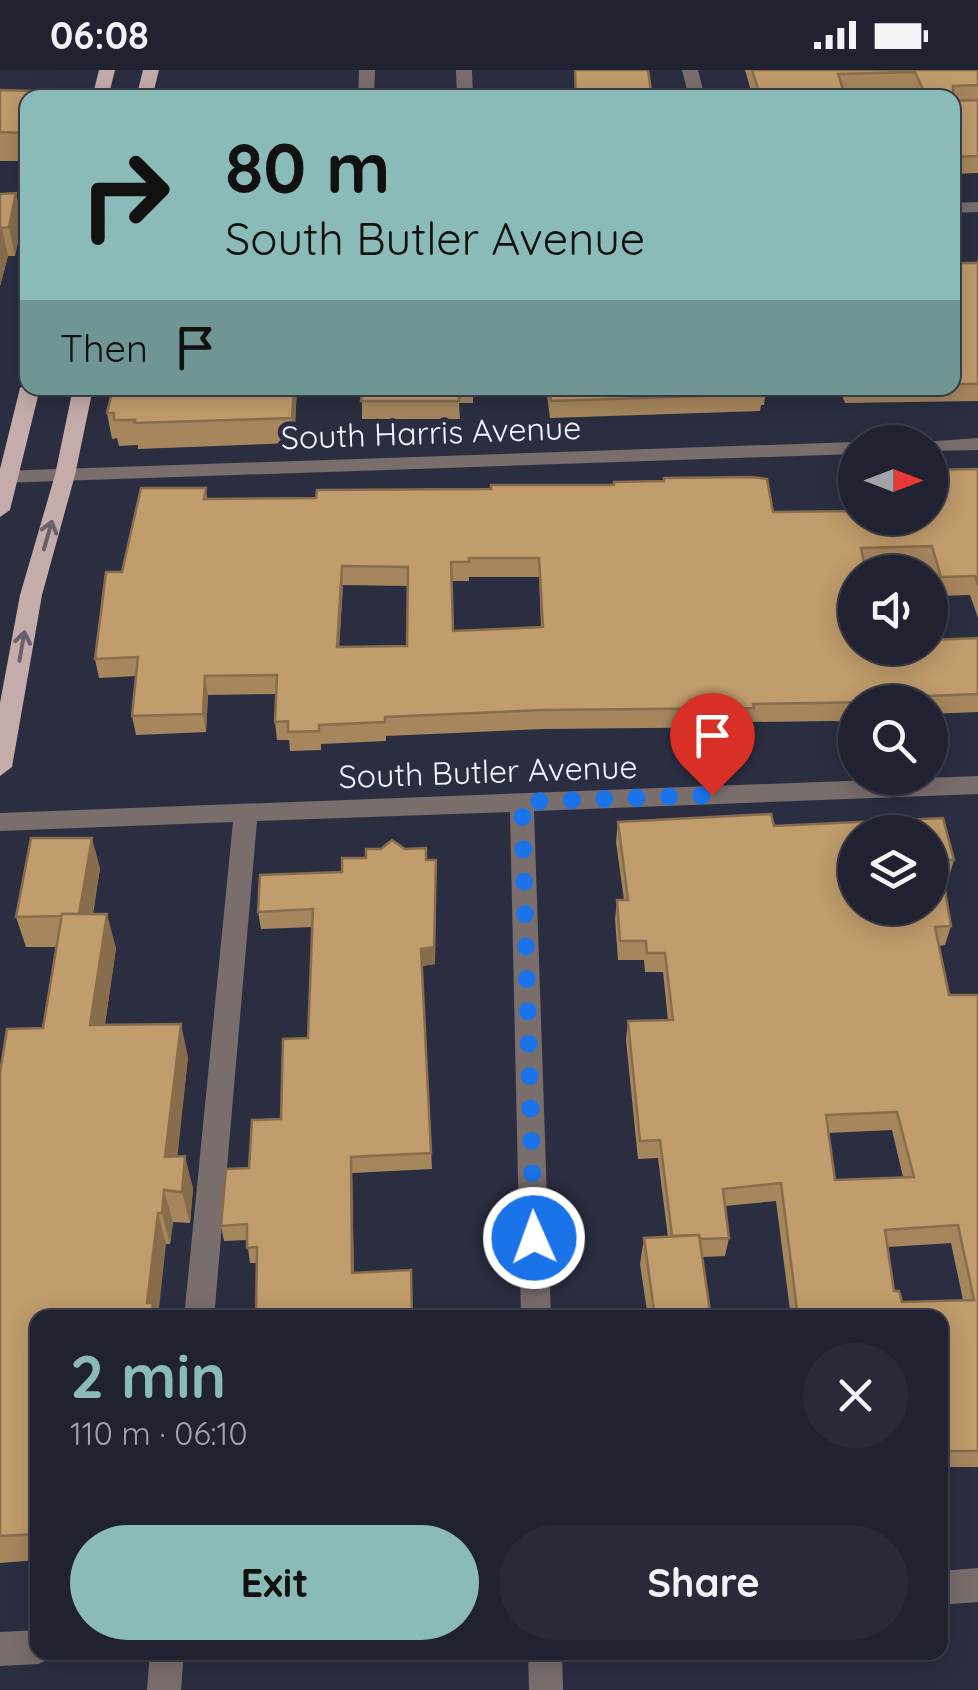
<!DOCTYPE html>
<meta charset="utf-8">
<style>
body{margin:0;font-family:Quicksand,sans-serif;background:#282a39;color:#f1f3f6;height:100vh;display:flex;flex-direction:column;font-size:38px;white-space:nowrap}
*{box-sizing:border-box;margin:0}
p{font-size:32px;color:#a2a4ab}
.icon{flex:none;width:55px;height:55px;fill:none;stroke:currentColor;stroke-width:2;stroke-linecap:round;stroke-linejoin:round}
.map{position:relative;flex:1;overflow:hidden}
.details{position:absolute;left:30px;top:1240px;width:918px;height:350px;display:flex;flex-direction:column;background:#202231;border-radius:20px;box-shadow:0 5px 25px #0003,0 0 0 2px #3d3f4d}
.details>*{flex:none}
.hud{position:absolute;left:20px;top:20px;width:940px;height:305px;border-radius:20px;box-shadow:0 5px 25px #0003,0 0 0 2px #3d3f4d;background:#8bbbb9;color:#111;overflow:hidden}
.needle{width:65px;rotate:90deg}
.controls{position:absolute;left:838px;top:355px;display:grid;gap:20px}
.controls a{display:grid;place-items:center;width:110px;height:110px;border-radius:50%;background:#202231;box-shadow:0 5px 25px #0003,0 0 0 2px #3d3f4d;font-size:50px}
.pin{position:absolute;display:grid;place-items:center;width:85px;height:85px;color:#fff;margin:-102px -42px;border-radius:50% 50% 50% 0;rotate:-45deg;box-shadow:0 0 10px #0007}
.pin .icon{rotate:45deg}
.me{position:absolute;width:110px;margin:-55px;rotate:358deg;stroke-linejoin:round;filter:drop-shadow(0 0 8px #0008)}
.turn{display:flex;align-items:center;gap:35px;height:210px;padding:0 40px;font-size:45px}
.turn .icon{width:130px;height:130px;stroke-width:2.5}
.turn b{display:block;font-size:70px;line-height:85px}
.then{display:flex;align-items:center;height:95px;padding:0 40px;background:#0003;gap:20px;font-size:38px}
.round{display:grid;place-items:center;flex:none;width:105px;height:105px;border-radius:52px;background:#282a39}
.summary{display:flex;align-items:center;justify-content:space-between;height:170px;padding:0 40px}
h1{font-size:60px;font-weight:700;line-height:75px;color:#8bbbb9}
.action{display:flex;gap:20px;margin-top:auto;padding:20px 40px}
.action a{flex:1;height:115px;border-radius:60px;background:#8bbbb9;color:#111;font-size:40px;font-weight:700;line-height:115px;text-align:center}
.action a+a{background:#282a39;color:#f1f3f6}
.status{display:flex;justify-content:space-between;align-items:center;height:70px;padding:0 50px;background:#202231;direction:ltr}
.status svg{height:28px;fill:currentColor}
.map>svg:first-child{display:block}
</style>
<div class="status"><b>06:08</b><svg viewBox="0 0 49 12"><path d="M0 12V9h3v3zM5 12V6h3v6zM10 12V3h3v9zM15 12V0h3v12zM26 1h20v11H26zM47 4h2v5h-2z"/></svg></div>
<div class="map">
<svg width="978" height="1620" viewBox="0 0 978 1620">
<rect width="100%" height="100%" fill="#2b2e41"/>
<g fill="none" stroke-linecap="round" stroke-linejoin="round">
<g fill="#7a6e6d" fill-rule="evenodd">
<polygon points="359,0 375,0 374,28 358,28"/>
<polygon points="456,0 472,0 473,28 457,28"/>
<polygon points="682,0 698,0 705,28 689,28"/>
<polygon points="978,132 978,142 952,143 952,133"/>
<polygon points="978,368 978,380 930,381 930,372 922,372"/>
<polygon points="855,372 855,384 0,413 0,401"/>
<polygon points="978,706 978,724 534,741 551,1248 521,1248 510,742 257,751 214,1248 184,1248 233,752 0,761 0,743"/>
<polygon points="978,1498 978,1532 940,1535 940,1501"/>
<polygon points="38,1560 38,1582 53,1582 50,1589 38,1594 0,1596 0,1562"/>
<polygon points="150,1582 184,1582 181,1620 147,1620"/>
<polygon points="528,1582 562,1582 563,1620 529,1620"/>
</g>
<g fill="#c5acaa" fill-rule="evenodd">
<polygon points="99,0 115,0 108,28 92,28"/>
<polygon points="143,0 159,0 152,28 136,28"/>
<polygon points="28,313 28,318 40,318 10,440 0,447 0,399 20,318"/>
<polygon points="73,318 93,318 75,405 42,525 12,697 0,706 0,633 20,525 55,405"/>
</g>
</g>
<g fill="#a6865d" fill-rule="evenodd">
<polygon points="745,0 978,0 978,103 952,104 952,28 916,28 912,19 844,21 846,28 753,28"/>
<polygon points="0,20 33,21 34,28 28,28 28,91 0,91"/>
<polygon points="16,123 22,152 15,186 8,186 0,216 0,124"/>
<polygon points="978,187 978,331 845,333 839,318 952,318 952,193 977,193"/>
<polygon points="113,318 297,318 294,373 138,379 138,375 119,376 117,368 112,369 107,343"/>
<polygon points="362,318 766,318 764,335 761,335 760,341 550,348 546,318 473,318 473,333 459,333 460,349 362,349"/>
<path d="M978,399V548L970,525L936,526L927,495L865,497L855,578L978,568V642L930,644V632H855V652L832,651L752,652L751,657L543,659L386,666V671L321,674V680L290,681L289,670H277L275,652L276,624L208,625L206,662L136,665L132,646L136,606L99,608L95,589L122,502L206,418L207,429L773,442L855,448ZM469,507H539L541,557L453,561L452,511H469ZM343,515L408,516L407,576L339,577Z"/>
<path d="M618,752L774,756L954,790L948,810H943L951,856L945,875L939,876L949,925H978V1397H941L940,1389V1248H791L776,1131L725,1136L729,1168L725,1186L702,1187L711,1248H648L640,1194L644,1168L668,1167L658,1088L638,1089L626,970L628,951L668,950L663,902H645L644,890H618L615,849L617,830H624L616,772ZM892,1060L903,1107L835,1110L828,1063ZM951,1173L963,1230L902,1232L894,1221L888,1177Z"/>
<polygon points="405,779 426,790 436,790 435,894 422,896 432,1099 352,1103 354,1203 413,1248 257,1193 250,1193 247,1170 224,1171 221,1156 249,1098 281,1049 308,968 313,857 261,859 258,842 342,802 366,788"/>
<polygon points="100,798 93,844 116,878 105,954 188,987 177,1086 193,1118 190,1153 173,1152 170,1174 166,1174 38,1248 38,1490 0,1493 0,1003 43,958 57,877 26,877 16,847"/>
</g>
<g fill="#876d4c">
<polygon points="28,44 28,83 23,63"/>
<polygon points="16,123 22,152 15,186 9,157"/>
<polygon points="2,158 8,186 0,216 0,163"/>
<polygon points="294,318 297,318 294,373 292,348"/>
<polygon points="342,496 343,515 338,596 337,577"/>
<polygon points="205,606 208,625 206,662 203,644"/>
<polygon points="92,768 100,798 87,876 79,846"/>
<polygon points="436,790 435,894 422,896 421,879"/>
<polygon points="107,844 116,878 100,988 90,955"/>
<polygon points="181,954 188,987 174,1119 165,1087"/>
<polygon points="185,1086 193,1118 190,1153 182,1122"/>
<polygon points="351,1087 352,1103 354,1218 352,1203"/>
<polygon points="164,1120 173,1152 170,1174 162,1143"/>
<polygon points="158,1143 166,1174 158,1248 151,1248 147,1233"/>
</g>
<g fill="#c19c6c" stroke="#876d4c" stroke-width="2.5" fill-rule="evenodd">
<polygon points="575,0 648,0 652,28 576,28"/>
<polygon points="752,0 978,0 978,15 953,16 953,31 978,30 978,86 953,87 952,28 927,28 915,2 838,4 846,28 761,28"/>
<polygon points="0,20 33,21 31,28 28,28 28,44 23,63 0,62"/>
<polygon points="16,123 9,157 2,158 0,163 0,124"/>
<rect x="952" y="193" width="26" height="121"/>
<polygon points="113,318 294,318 292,348 134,353 135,350 114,350 114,343 107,343"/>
<polygon points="362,318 459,318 459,331 361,331"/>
<polygon points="549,318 766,318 760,318 762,324 551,331"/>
<path d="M978,399V515L975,506L941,507L932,476L861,478L866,502H855V578H930V570L978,568V624L877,628L878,632L753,634L754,638L544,640L385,647V652L319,655V661L288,662V651L275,652L277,605L205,606L203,644L132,646L138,587L95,589L106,502H122L141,418H206L204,429L316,428L317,420L491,419V415H614V412L664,411V408L752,407L767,409L773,442L855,441V448H930V400ZM469,488H539L543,557L453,561L451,492H469ZM342,496L408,497L407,576L337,577Z"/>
<path d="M771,744L774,756L943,748L954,790H940L951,856L935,857L949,925H978V1381H949L940,1335V1248H798L781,1113L723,1119L729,1168L700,1169L699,1165L672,1166L660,1070L640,1071L628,951L673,950L665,883H647L646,871H620L617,830H628L618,752ZM855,762H930V838H855ZM897,1042L914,1107L835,1110L826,1045ZM958,1155L974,1230L902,1232L899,1221H894L885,1160Z"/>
<polygon points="31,768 92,768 79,844 62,844 62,846 16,847"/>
<polygon points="392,770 405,779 426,778 426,790 436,790 434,877 421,879 431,1083 351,1087 352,1203 411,1200 412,1248 256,1248 257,1177 247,1178 247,1154 221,1156 226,1099 249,1098 252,1050 281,1049 283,969 308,968 313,839 258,842 260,805 342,802 342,788 366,788 366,779 381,779"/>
<polygon points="62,844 107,844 90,955 181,954 165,1087 185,1086 182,1122 164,1120 162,1143 158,1143 147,1233 153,1233 151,1248 38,1248 38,1464 0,1466 0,1003 7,959 43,958"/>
<polygon points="699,1165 711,1248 655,1248 644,1168"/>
</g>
<defs><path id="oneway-shaft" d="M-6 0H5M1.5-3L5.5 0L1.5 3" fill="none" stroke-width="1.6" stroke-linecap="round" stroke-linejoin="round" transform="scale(2.5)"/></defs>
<g stroke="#69606b">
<use href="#oneway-shaft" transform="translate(48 465) rotate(-74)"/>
<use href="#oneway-shaft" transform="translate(22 576) rotate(-80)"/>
</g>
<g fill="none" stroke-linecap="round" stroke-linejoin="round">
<polyline stroke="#1a73e8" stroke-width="18" stroke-dasharray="0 32.4" points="534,1168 522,732 712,725"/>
</g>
<g text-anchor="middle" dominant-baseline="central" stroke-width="10" stroke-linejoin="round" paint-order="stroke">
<g font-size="32" fill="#f2f4fe" stroke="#2b2e41">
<text transform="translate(431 362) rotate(-2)">South Harris Avenue</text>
<text transform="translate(488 701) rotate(-2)">South Butler Avenue</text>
</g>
</g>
</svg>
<div class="controls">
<a><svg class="needle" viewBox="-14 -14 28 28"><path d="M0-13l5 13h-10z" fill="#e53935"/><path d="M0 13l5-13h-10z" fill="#a2a4ab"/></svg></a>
<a><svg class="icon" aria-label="sound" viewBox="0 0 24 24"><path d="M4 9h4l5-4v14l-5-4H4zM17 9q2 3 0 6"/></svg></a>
<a><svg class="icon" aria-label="search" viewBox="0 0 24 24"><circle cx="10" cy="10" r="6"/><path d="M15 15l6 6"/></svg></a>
<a><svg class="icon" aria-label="layers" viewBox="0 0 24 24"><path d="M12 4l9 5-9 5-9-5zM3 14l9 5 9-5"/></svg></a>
</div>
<div class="pin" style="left:712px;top:725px;background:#d93025"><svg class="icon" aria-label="arrive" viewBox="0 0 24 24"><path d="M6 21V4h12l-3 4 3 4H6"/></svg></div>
<svg class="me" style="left:534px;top:1168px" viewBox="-20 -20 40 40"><circle r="17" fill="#1a73e8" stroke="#fff" stroke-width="3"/><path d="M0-11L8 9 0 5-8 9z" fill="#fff"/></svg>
<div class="hud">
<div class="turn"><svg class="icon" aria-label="right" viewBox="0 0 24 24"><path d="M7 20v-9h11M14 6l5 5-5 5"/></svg><div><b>80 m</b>South Butler Avenue</div></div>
<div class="then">Then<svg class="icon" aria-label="arrive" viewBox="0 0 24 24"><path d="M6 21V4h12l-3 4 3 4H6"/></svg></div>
</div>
<section class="details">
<div class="summary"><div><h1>2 min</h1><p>110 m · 06:10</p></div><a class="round"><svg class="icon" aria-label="close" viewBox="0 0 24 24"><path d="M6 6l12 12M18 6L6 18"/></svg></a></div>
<div class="action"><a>Exit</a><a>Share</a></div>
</section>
</div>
